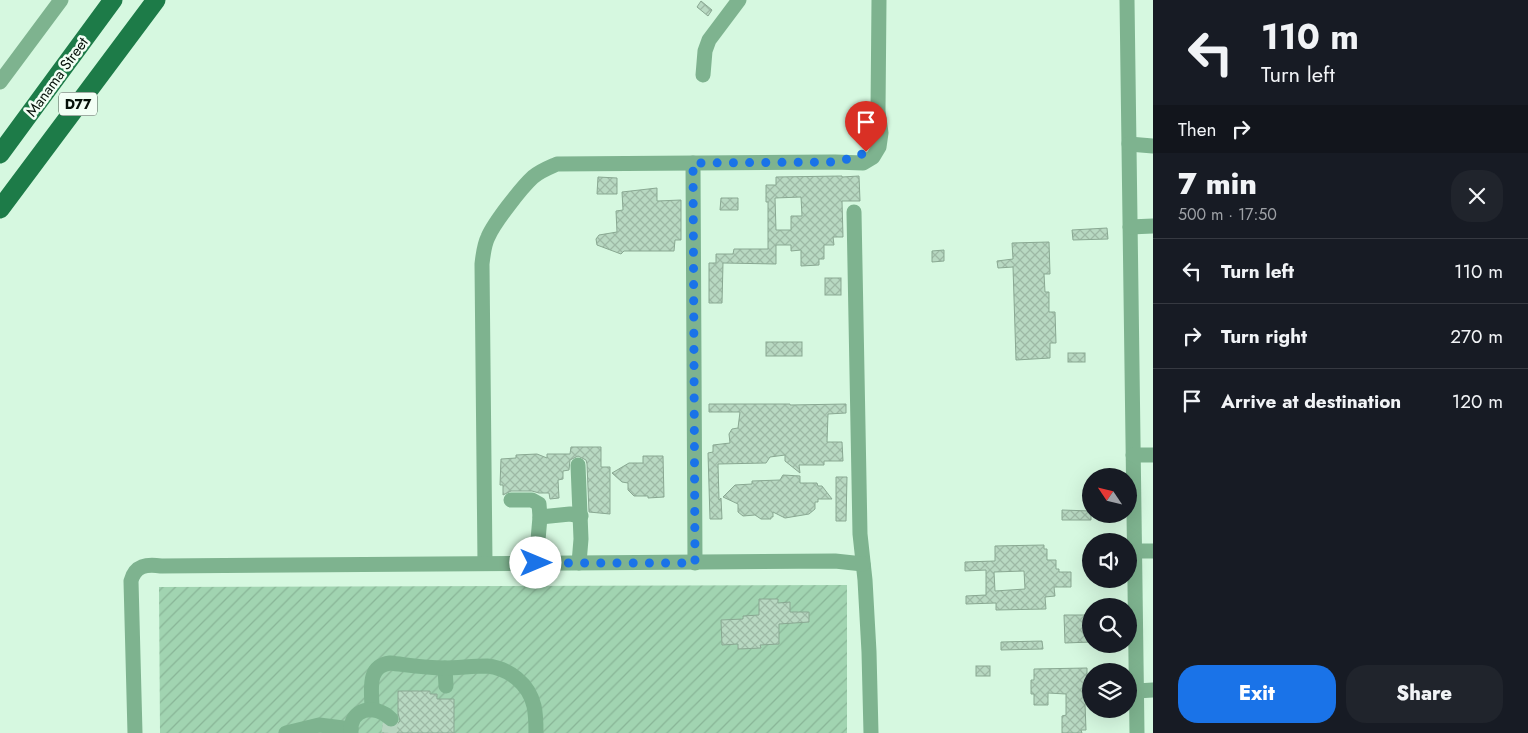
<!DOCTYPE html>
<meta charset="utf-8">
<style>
body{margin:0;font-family:Jost,sans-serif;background:#20242c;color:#f1f3f6;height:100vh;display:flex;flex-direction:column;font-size:19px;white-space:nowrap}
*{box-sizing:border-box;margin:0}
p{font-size:16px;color:#9ea1a6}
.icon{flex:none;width:28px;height:28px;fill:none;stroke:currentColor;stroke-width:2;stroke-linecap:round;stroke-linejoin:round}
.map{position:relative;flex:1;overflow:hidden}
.panel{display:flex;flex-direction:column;background:#171b24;width:375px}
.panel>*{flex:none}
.guide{background:#171b24;color:#f1f3f6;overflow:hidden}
.needle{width:32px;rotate:305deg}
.buttons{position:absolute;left:1082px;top:468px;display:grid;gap:10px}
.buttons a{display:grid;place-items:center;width:55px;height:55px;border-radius:50%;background:#171b24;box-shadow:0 5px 20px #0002;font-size:25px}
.pin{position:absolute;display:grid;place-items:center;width:42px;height:42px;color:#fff;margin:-51px -21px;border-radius:50% 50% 50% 0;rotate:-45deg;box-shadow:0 0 5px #0007}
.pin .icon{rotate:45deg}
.me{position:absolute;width:55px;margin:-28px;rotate:90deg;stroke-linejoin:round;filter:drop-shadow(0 0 4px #0008)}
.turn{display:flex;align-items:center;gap:18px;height:105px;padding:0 25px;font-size:22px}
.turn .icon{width:65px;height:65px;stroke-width:2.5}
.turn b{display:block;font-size:35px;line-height:42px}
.then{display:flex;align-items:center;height:48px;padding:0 25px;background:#0003;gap:10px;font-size:19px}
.round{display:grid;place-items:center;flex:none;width:52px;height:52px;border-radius:20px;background:#20242c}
.head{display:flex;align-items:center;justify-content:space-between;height:85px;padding:0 25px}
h1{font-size:30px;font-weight:800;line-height:38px}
.primary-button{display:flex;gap:10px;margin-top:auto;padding:10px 25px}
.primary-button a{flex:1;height:58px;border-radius:20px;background:#1a73e8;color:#fff;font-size:20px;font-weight:800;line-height:58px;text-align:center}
.primary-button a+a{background:#20242c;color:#f1f3f6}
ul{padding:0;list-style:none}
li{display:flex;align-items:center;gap:15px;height:65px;padding:0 25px;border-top:1px solid #363941}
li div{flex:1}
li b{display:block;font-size:19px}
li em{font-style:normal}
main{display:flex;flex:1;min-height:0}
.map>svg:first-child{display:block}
</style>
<main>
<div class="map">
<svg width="1153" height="733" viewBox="0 0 1153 733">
<defs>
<pattern id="garden-furrows" width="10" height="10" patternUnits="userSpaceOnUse" patternTransform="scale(1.25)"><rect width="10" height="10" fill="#a1d4b1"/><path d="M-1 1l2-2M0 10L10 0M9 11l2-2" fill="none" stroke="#89b597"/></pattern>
<pattern id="building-cross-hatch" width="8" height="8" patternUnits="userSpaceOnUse" patternTransform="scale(1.25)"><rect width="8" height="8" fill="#b8d9c2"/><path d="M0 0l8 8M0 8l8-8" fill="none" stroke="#9db9a5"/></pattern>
</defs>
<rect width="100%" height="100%" fill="#d6f8e0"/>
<polygon fill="url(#garden-furrows)" points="847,585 847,733 160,733 159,587"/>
<g fill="url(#building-cross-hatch)" stroke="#89a892" fill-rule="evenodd">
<polygon points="701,1 712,10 708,16 697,7"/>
<path d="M842,176V177L859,176L860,201H842L843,237H833L834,245H824V259H819V265L801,266V250L791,251V245H776V264L723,263L722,303H709V263H716V254H733L734,249H768V202H766V185H776V177ZM801,197L802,216H791V230H776L775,198Z"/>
<polygon points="598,177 617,178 617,194 597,194"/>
<polygon points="657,188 657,201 681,200 681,240 675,240 674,251 624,251 621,254 597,245 596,239 599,235 617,232 616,211 623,210 622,192"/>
<polygon points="721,198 738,198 738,210 720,210"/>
<polygon points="1107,228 1108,239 1073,240 1072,230"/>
<polygon points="1049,242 1050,274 1044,274 1045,292 1049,292 1049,312 1055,312 1056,343 1050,343 1050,358 1016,360 1013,267 998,268 997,261 1013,259 1012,243"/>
<polygon points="944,250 944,261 932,262 932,251"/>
<rect x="825" y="278" width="16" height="17"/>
<rect x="766" y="342" width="36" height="14"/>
<rect x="1068" y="353" width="17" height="9"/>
<polygon points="709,404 790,404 790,405 846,404 846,413 828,414 827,442 842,442 843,461 824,461 824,465 799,465 800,473 785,461 785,455 770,457 766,463 718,464 719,500 721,498 722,519 710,519 708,453 713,452 713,445 730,443 729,434 732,429 738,428 740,412 709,412"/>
<polygon points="571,447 601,447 601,467 610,467 610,514 589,512 587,464 586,460 578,456 570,460 569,470 563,471 563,479 558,480 559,498 550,499 549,493 539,493 532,491 511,491 503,495 503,485 500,485 501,459 516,458 516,455 537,454 547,458 547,454 570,454"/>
<polygon points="643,456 663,456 664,497 648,498 648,496 634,496 628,490 628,483 622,482 612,473 629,463 643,463"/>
<polygon points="783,475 800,476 800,483 817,483 818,486 822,486 832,499 818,499 818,502 815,502 815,509 809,514 785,518 773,512 773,517 771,517 771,519 761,519 755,515 743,516 738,512 738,504 723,497 735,485 752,484 752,481 780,480"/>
<polygon points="836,477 847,477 846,521 836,521"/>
<polygon points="1062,510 1091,511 1091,520 1062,520"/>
<path d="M1044,545V549H1047V560H1056V569H1059V572H1071V587H1054L1055,596L1045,597L1046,609L996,610V603L966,604V596L986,595V570L965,571V562L995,561V546ZM1024,571L1025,589L995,591L994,572Z"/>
<polygon points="759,599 778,599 778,603 790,602 790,612 809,612 809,622 779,624 779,644 760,645 761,648 738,649 738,644 722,645 721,620 743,619 743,616 759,615"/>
<polygon points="1064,615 1091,615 1091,642 1065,643"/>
<polygon points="1042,641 1043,649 1001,650 1001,642"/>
<rect x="976" y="666" width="14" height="10"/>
<polygon points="1087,668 1087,704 1085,704 1086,730 1081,730 1082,733 1062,733 1062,716 1066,715 1066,694 1048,693 1048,705 1034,705 1034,694 1031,694 1031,680 1034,680 1034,669"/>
<polygon points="398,691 430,691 430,694 437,694 437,699 454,699 454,733 383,733 383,725 389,728 394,728 400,721 398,713"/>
</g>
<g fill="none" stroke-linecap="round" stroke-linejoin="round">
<polyline stroke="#b7d5c0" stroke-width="15" stroke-dasharray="15 8" stroke-linecap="butt" points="389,733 391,719"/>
<g stroke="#7eb38f" stroke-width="15">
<polyline points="1127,0 1137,733"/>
<polyline points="703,75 705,51 709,40 739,0"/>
<polyline points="0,82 61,0"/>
<polyline points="1129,144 1153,146"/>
<polyline points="693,163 695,563"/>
<polyline points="854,212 860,534 865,580 869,652 871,733"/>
<polyline points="1130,227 1153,226"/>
<polyline points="1133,455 1153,455"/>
<polyline points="578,465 581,539 579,563"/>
<polyline points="511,500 532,500 539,504 540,517 536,563"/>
<polyline points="540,517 570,514 581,516"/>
<polyline points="1135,551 1153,551"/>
<path d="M485,563L482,264C483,255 484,245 488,237C494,223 521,188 533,177C540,171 548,168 557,164L835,162L863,163L873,157L879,147L881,133L878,111L879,0"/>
<polyline points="445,668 446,686"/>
<polyline points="1137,691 1153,690"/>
<path d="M372,709C372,691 366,666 390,663C408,665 426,668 444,668C458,668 472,666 487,666C509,668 529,684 534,706C536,715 536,724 536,733"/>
<path d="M135,733L131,581C135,565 147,564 161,566L835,561L863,564"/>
<polyline points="286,733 319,725 351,729"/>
<path d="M351,733C349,708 375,703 391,719"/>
</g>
<g stroke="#1d7b48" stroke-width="19">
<polyline points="0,154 113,0"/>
<polyline points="0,209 156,0"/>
</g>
</g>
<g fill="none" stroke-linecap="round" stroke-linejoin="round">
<polyline stroke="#1a73e8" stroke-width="9" stroke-dasharray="0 16.2" points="536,563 695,563 693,163 835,162 856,157 866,152"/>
</g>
<g text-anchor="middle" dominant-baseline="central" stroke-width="5" stroke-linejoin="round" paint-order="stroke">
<rect fill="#f2fff5" stroke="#4d5850" stroke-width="1" x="59" y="92.5" width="38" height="23" rx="4"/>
<g font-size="14" font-weight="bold" fill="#061109">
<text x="78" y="104">D77</text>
</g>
<g font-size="15" fill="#061109" stroke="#f2fff5">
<text transform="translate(57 77) rotate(-54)">Manama Street</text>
</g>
</g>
</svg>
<div class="buttons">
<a><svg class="needle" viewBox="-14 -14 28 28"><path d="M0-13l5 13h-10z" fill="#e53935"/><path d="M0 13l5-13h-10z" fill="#9ea1a6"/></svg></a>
<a><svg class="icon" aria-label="sound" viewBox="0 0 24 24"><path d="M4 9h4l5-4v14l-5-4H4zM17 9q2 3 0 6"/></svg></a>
<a><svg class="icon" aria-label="search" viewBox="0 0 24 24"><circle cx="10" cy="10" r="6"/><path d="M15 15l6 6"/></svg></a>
<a><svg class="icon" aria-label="layers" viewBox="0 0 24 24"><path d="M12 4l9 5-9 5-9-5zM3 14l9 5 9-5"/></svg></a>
</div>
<div class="pin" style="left:866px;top:152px;background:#d93025"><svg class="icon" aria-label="arrive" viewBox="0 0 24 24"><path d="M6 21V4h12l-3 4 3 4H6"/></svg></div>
<svg class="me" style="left:536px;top:563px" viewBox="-20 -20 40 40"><circle r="19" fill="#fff"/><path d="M0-13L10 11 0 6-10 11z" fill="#1a73e8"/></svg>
</div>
<section class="panel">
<div class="guide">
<div class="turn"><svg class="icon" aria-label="left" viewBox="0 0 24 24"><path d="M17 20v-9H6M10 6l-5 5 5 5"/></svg><div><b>110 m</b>Turn left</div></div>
<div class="then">Then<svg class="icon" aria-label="right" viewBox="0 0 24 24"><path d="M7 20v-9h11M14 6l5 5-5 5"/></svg></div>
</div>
<div class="head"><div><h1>7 min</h1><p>500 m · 17:50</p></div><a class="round"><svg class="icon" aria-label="close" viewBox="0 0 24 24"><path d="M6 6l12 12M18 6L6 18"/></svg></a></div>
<ul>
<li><svg class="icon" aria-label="left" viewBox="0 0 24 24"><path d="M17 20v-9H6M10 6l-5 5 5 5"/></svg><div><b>Turn left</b></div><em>110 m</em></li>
<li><svg class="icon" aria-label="right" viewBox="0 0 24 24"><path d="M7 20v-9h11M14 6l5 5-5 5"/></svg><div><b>Turn right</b></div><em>270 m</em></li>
<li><svg class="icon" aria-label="arrive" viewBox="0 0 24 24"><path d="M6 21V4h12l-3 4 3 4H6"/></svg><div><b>Arrive at destination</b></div><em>120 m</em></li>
</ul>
<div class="primary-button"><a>Exit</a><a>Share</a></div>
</section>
</main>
